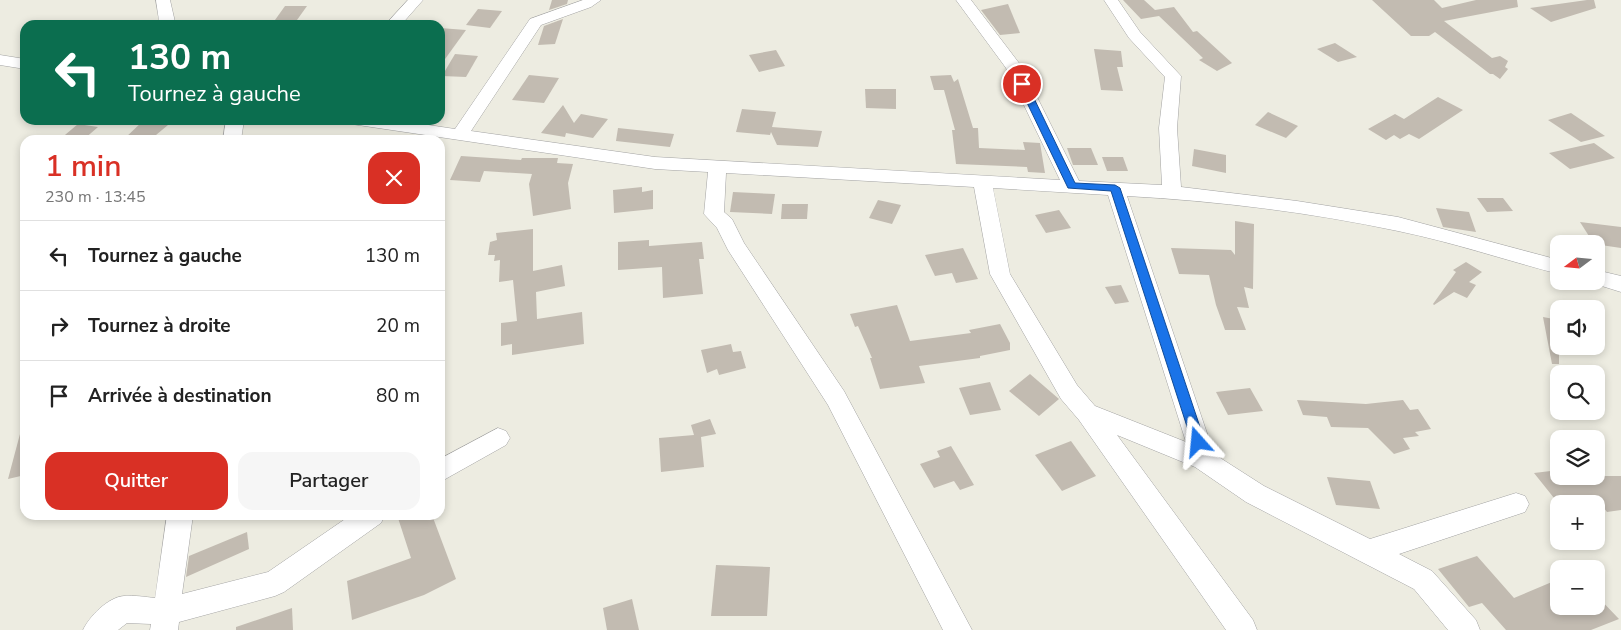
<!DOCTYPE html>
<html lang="fr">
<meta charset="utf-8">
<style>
body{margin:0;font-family:"Nunito Sans",sans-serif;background:#f6f6f6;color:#222;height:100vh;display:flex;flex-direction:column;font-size:19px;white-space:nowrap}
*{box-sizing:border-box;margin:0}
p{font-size:16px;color:#767676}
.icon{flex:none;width:28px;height:28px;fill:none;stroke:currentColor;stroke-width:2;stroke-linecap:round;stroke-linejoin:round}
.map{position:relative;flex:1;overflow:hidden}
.sheet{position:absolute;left:20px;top:135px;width:425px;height:385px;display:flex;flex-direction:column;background:#fff;border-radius:15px;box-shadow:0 2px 8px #0003}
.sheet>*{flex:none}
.banner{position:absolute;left:20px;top:20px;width:425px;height:105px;border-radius:15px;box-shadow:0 2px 8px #0003;background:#0b6e4f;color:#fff;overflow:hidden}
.needle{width:32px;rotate:254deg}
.tools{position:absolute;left:1550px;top:235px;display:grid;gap:10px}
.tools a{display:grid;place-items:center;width:55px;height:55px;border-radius:10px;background:#fff;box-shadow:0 2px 8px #0003;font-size:25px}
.pin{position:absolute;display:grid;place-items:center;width:42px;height:42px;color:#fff;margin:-21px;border:2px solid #fff;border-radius:50%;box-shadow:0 1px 5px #0007}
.me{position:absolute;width:55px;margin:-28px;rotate:342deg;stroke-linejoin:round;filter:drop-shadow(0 0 4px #0008)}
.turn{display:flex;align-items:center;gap:18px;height:105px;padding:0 25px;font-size:22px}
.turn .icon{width:65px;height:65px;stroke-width:2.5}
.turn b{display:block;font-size:35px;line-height:42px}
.round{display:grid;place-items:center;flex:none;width:52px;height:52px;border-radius:15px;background:#f6f6f6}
.headline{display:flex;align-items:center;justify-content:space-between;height:85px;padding:0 25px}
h1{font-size:30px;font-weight:600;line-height:38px;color:#d93025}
.cta{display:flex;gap:10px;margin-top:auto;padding:10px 25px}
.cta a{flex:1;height:58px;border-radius:15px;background:#d93025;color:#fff;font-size:20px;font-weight:600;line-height:58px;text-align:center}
.cta a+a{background:#f6f6f6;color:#222}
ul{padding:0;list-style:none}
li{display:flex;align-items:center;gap:15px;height:70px;padding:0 25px;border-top:1px solid #e0e0e0}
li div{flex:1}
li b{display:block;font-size:19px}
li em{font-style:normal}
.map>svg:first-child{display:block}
</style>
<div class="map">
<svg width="1621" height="630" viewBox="0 0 1621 630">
<rect width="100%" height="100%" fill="#edece1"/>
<g fill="#c2bbb1">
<polygon points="552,0 568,0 567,4 549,10"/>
<polygon points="1123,0 1144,0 1155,10 1174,7 1193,32 1197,31 1232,63 1217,71 1199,60 1203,58 1159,16 1141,19"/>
<polygon points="1372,0 1434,0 1442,8 1476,0 1517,0 1518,7 1444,21 1492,58 1500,56 1508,61 1505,67 1508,69 1500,79 1493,74 1490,74 1435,32 1429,36 1411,36"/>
<polygon points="1587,0 1594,0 1596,8 1551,22 1530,8"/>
<polygon points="1008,4 1020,33 1000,35 981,10"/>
<polygon points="285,6 307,6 297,20 275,20"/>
<polygon points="478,9 502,11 490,28 466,25"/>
<polygon points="563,19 555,44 538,45 544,26"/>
<polygon points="440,28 466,30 440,66"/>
<polygon points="1335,43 1357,57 1338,62 1317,49"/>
<polygon points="1094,49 1121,51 1123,67 1117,67 1123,91 1101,90"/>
<polygon points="776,50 785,66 759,72 749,55"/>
<polygon points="455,54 478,56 466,77 442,76"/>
<polygon points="529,75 559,78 544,103 512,100"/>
<polygon points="951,75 954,82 958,79 973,128 978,128 979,148 1025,150 1023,142 1040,143 1045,173 1028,172 1027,167 956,164 952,130 955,130 944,90 934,90 930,76"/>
<polygon points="865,89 896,89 896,109 866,108"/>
<polygon points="1438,97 1463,110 1419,139 1409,134 1400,139 1394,135 1386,140 1368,129 1395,114 1404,119"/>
<polygon points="563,105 574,123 581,114 608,119 593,138 566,133 565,137 541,133"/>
<polygon points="742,109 776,112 772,127 822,131 818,147 777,145 771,132 770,135 736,132"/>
<polygon points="1268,112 1298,126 1286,138 1255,125"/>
<polygon points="1571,113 1605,136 1581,142 1548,120"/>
<polygon points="144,120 174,120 150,140 123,140"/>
<polygon points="78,124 98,127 83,140 59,140"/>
<polygon points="618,128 674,134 670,147 616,141"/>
<polygon points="1594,143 1615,158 1570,169 1549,153"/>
<polygon points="1067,148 1091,148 1098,165 1073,165"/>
<polygon points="1194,149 1226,155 1226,173 1192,166"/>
<polygon points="461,156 521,160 522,158 558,158 557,163 573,164 568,183 571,209 533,216 529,184 532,174 484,171 480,182 450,180"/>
<polygon points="1102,157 1123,157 1128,171 1107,171"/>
<polygon points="642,187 642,192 653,190 653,209 614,213 613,190"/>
<polygon points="733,192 775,194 772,214 730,212"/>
<polygon points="1477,198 1503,198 1513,211 1487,212"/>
<polygon points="878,200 901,205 892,224 869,218"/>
<polygon points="782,204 808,204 807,219 781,219"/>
<polygon points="1436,208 1469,212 1476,232 1443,227"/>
<polygon points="1059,210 1071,228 1046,233 1035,215"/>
<polygon points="1235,221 1254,224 1253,289 1244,287 1249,308 1237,307 1246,330 1225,330 1216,305 1209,275 1179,274 1171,248 1231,250 1235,255"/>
<polygon points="1580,222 1621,227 1621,248 1594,244"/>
<polygon points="533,229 533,271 562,265 565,286 536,292 537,319 582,312 584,344 512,355 512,344 501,346 501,323 517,321 513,280 499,282 500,260 494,261 495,255 488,255 490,242 497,240 496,233"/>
<polygon points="649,240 649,246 702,242 704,259 699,259 703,294 663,298 662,267 618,270 618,242"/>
<polygon points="963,248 978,279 956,283 952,273 935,276 925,255"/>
<polygon points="1466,262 1482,272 1469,282 1476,285 1467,298 1454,292 1434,305 1433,304 1456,272 1453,270"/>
<polygon points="1121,285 1129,302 1115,304 1105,287"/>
<polygon points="897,305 910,341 971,333 969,330 1000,324 1010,343 1010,350 980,356 980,358 919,366 925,383 880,389 870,358 872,358 858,326 855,327 850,314"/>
<polygon points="1543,317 1559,320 1559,364 1552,364"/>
<polygon points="731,344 733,352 741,351 746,368 719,375 717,369 707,373 701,350"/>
<polygon points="1030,374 1059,399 1039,416 1009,391"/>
<polygon points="990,382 1001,410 970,415 959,388"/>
<polygon points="1250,388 1263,411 1228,415 1216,392"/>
<polygon points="1297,400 1366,404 1403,400 1410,410 1418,409 1431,429 1415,432 1419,436 1403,438 1410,449 1394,454 1368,428 1331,427 1327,417 1303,415"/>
<polygon points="710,419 716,434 701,437 704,467 661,472 659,438 694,435 691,425"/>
<polygon points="20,434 25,434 25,475 8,479"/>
<polygon points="1071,441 1096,476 1062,491 1035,455"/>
<polygon points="951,446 974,485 960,490 954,481 934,488 920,464 940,457 937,451"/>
<polygon points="1559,470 1559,476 1621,476 1621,510 1607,512 1594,495 1554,498 1534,473"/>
<polygon points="1327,477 1370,481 1380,509 1336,505"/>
<polygon points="405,515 432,515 456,579 424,595 352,620 347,581 411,558 398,518"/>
<polygon points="247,532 249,549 186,577 189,556"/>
<polygon points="1477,556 1514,598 1559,579 1559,606 1596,606 1596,595 1619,619 1591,630 1506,630 1482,603 1469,607 1438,569"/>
<polygon points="716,565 770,567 767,616 711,616"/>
<polygon points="632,599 639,630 607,630 603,608"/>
<polygon points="292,608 293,630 236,630 236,627"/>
</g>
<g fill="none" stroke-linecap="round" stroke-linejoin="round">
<g stroke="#a3a3a3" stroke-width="1">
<g id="street">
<polygon points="156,0 170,0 175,22 173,25 156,25 159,21"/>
<polygon points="408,0 423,0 401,25 385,25"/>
<path d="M583,0H601L591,7L541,25L471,131L655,157L1060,180L1006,68L956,0H971L1022,67L1079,181L1162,185L1159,128L1165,77L1129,38L1104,0H1118L1140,32L1181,76L1177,128L1181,187L1297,201L1398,217L1559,260V274C1505,260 1452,242 1398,231C1309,212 1217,201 1127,196L1214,454L1264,486L1370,539L1516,493L1525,496L1529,504L1525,512L1399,554L1432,571L1476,620L1480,630H1448L1414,589L1246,502L1195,467L1117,435L1253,620L1257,630H1226L1079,420L1061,399L990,274L974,187L726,173L724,212L732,219L744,243L844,391L972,630H943L828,405L728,250L717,228L704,214L708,172L655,169L358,125L352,124L349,120H395L455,129L530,19ZM993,188L1108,195L1186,442L1095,406L1077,385L1010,274Z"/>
<polygon points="0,55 25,59 25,69 0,65"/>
<polygon points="226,120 244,120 241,140 223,140"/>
<polygon points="1596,270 1621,276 1621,292 1589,282 1596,281"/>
<polygon points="498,428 506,431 510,438 506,445 440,482 440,459"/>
<path d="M167,515H193L182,594L268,572L351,515H385L381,523L284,592L275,596L179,622L178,630H150L151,624L127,623L118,630H83C89,617 108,597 124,596C134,595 145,597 155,598Z"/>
</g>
</g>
<use href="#street" fill="#fff" fill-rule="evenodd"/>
</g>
<polygon fill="#1a73e8" stroke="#114b97" points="1022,81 1027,84 1075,183 1115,185 1120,188 1205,442 1203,445 1198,447 1194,445 1192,442 1111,191 1068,188 1018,84"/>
</svg>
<div class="tools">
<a><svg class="needle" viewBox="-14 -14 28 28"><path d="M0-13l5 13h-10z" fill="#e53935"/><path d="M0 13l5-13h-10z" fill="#767676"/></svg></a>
<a><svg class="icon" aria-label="sound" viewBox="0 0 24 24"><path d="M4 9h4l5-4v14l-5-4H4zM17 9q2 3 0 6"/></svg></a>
<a><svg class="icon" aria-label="search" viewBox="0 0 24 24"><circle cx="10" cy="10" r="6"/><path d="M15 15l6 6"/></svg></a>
<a><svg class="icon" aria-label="layers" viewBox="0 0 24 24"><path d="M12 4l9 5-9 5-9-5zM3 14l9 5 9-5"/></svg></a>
<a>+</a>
<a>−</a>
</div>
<div class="pin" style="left:1022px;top:84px;background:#d93025"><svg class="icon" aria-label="arrive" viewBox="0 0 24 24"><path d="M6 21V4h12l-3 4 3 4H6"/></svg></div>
<svg class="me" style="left:1198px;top:442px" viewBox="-20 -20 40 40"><path d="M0-17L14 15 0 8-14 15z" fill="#1a73e8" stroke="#fff" stroke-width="4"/></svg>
<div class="banner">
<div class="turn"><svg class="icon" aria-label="left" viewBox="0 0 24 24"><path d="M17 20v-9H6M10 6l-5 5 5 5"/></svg><div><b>130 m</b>Tournez à gauche</div></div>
</div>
<section class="sheet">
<div class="headline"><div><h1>1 min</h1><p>230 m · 13:45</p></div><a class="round" style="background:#d93025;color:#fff"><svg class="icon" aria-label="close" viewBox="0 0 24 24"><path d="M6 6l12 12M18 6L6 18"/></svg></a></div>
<ul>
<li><svg class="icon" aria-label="left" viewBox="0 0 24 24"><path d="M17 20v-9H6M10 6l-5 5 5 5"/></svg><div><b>Tournez à gauche</b></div><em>130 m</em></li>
<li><svg class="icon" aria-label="right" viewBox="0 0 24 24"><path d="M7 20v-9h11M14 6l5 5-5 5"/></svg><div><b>Tournez à droite</b></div><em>20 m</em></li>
<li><svg class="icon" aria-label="arrive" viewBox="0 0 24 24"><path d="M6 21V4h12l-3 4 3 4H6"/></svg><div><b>Arrivée à destination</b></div><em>80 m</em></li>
</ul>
<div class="cta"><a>Quitter</a><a>Partager</a></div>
</section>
</div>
